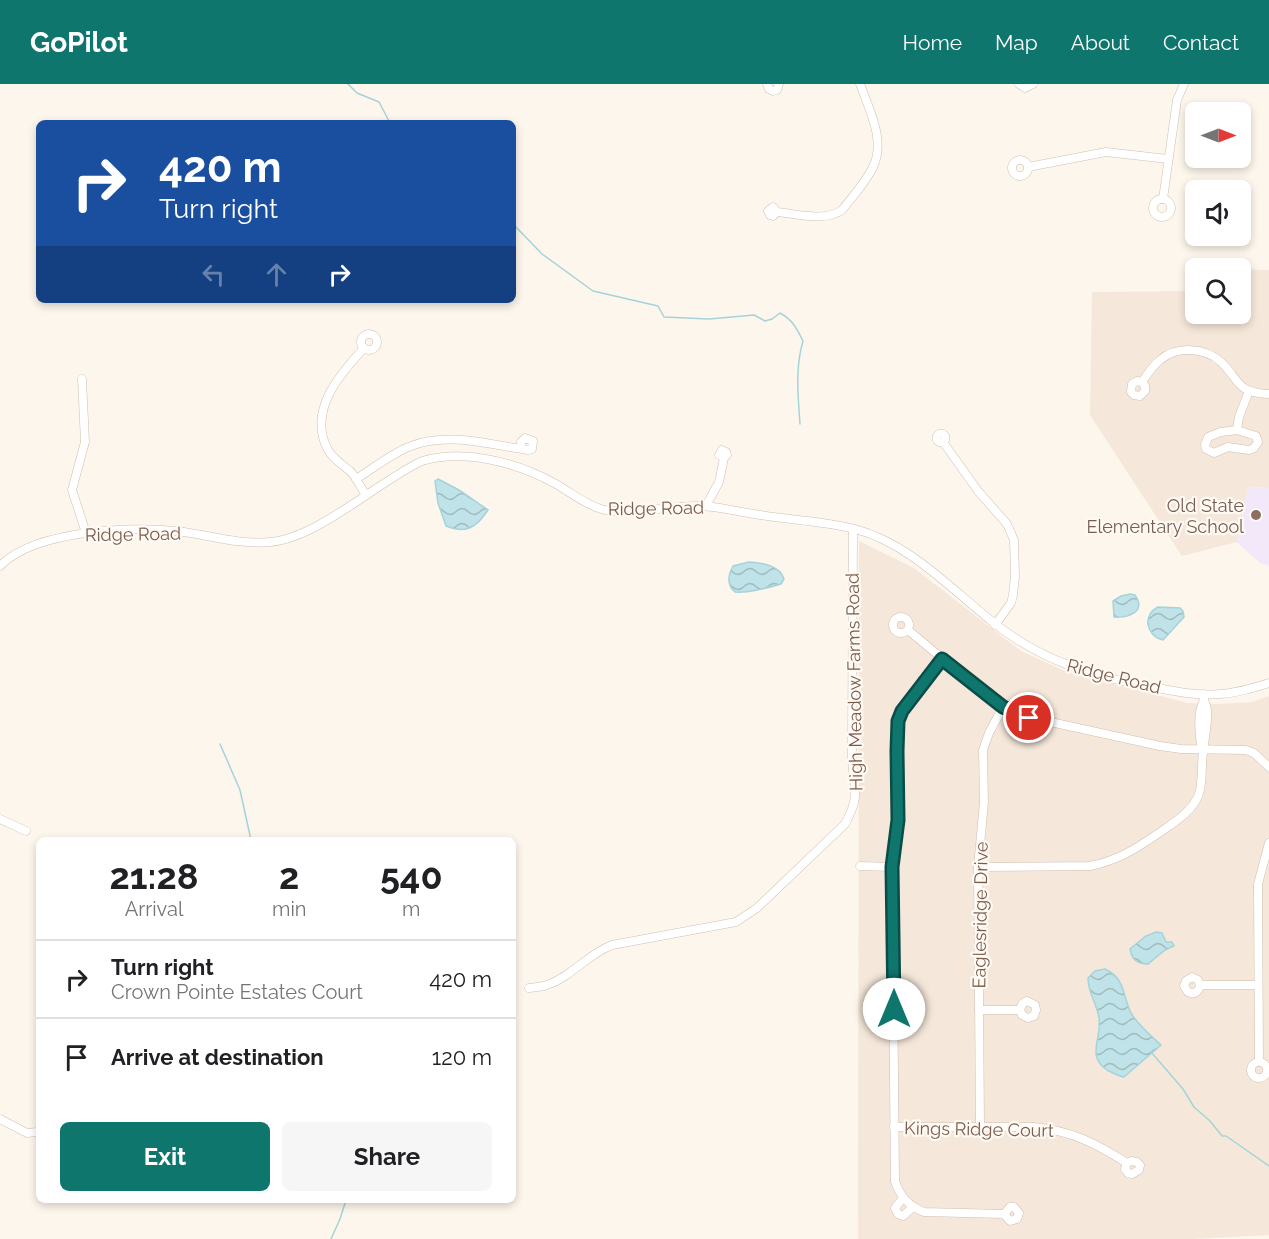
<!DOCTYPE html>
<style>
body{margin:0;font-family:Raleway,sans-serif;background:#f6f6f6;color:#202124;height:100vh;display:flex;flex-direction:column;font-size:22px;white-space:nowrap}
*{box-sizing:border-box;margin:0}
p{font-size:20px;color:#757577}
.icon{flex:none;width:33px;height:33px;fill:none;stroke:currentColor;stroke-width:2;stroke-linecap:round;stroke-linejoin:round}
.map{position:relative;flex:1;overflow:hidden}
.sheet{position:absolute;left:36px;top:753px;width:480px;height:366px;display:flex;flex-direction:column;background:#fff;border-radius:9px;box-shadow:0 3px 9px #0003}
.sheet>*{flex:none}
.banner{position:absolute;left:36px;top:36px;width:480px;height:183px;border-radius:9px;box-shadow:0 3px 9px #0003;background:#1a4fa0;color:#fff;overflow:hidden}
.needle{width:39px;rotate:90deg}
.buttons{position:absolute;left:1185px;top:18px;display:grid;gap:12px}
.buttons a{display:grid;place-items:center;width:66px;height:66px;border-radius:9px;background:#fff;box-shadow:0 3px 9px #0003;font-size:30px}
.pin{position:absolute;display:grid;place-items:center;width:51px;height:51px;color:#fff;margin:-26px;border:3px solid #fff;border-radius:50%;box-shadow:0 2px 6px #0007}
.me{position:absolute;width:66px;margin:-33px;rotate:0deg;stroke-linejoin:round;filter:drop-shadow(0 0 4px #0008)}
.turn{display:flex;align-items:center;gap:21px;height:126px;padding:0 24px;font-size:27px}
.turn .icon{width:78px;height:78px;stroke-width:2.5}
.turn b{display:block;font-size:42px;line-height:51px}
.lanes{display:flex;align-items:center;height:57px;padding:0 24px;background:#0003;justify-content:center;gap:30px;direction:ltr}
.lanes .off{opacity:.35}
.eta{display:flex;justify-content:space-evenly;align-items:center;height:102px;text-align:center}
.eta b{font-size:36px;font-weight:700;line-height:42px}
.primary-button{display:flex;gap:12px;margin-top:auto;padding:12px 24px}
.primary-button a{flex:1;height:69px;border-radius:9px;background:#0f766e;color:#fff;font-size:24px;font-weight:700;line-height:69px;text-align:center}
.primary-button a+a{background:#f6f6f6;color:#202124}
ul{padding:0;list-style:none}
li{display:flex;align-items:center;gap:18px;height:78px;padding:0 24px;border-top:2px solid #e0e0e0}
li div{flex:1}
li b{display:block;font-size:22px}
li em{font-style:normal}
header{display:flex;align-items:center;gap:36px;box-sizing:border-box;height:84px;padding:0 30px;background:#0f766e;color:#fff}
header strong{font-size:28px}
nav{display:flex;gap:33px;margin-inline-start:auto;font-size:21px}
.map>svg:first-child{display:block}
</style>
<header>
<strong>GoPilot</strong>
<nav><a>Home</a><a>Map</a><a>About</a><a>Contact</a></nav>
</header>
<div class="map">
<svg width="1269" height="1155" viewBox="0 0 1269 1155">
<defs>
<pattern id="water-waves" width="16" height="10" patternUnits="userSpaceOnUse" patternTransform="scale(1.5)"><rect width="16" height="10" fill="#bfe3e8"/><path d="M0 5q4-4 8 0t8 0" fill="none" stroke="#a0bbbe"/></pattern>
</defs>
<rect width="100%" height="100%" fill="#fdf6ec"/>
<g fill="#f5e8da">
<polygon points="1241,185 1269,186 1269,404 1248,403 1237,458 1182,472 1090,331 1092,208 1195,207 1196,230 1240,230"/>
<polygon points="859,457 914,484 1021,567 1067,588 1188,619 1217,620 1252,618 1269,612 1269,1151 1193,1155 858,1155"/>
</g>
<polygon fill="#f3e8fa" points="1248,403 1269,404 1269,482 1260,479 1237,458"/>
<g fill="url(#water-waves)" stroke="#a5d3da" stroke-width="1.5">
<path d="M438,395L459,406L488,426C476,444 466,450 446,442L438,419L435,397Z"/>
<path d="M749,478C762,479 780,481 784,495L781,500C766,504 751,509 735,508C727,501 728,491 733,482Z"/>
<path d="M1130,510L1135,511C1147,528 1128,534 1114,533L1113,517L1121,512Z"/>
<path d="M1158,523L1180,524L1183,527L1184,533L1163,556C1146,552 1142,531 1158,523Z"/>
<path d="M1156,848L1162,849L1166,858H1172L1174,862L1165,866L1148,880C1136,880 1132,875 1130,865L1146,852Z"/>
<path d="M1105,885C1126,895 1122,911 1131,929C1138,941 1151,952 1161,961L1124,993C1118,992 1113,989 1107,986C1086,972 1102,955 1099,934C1097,919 1088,910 1088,894L1095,887Z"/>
</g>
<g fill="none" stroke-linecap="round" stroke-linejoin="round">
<g stroke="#a5d3da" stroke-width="1.5">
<polyline points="348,0 357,9 379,18 390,39"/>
<path d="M513,140L542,170L593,207L658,222L664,233L709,235L754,231L765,237L772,235L780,229C793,236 797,245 803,257C795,284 798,312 800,340"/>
<polyline points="220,660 240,706 251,756"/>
<polyline points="1151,968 1183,1005 1194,1023 1210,1037 1222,1052 1226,1052 1269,1082"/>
<polyline points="331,1155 340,1135 346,1116"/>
</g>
<g stroke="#d1beb0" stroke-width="9">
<g id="minor">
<polyline points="767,0 769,5 773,7 777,6 779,0"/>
<polyline points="1019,0 1025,4 1033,0"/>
<circle cx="1020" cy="84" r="8"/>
<polyline points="1028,83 1106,68 1168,75"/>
<circle cx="1162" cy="124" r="9"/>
<polyline points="1163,115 1177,16 1184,0"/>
<path d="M777,128L773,123L768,127L770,131L773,132L777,128C796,130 826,138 842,126C853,112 866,98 873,83C886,57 869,25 860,0"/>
<circle cx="369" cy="258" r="8"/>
<path d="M364,264C340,290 307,327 328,366C333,375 343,381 351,388C357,395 361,404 366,411"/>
<polyline points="82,295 85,358 72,406 86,449"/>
<path d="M1142,298L1145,302V307L1140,312L1134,311L1131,308L1132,300L1137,297L1142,298C1147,291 1152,282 1160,276C1176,262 1205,263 1221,278C1240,296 1236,309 1269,310"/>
<polyline points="1237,346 1256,352 1258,358 1254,364 1249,366 1228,363 1214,369 1206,365 1205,361 1208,353 1221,348 1237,346 1239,333 1249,307"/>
<circle cx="941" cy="354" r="4.5"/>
<polyline points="943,358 978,407 1007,440 1014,456 1015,492 1013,511 1011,519 995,541"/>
<path d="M356,395C374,384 392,369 411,362C446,348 486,360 522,365L521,358L525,354L533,357L532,365L528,366L522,365"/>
<polyline points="706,422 719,398 724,374 727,371 726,368 722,366 719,371 724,374"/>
<path d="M0,482C36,445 135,442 184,448C212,452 241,461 270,458C318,454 377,398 422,377C464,365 516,378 554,399C569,407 584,420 601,425C628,432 668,422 697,422C718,422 739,428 760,431C791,436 824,437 855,445C909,459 951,505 994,539C1043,578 1096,593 1157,604C1178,608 1199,612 1220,610C1237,609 1253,604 1269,599"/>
<circle cx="901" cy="541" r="8"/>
<polyline points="908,546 991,615 1003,623 1023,632 1160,662 1181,665 1246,666 1254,669 1269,683"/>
<path d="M942,575L907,619L898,637L899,736L892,783L895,1097C900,1113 909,1122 924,1128L1004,1130L1010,1137L1017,1135L1019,1129L1014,1123H1010L1004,1130"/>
<path d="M1202,665C1199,650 1197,632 1203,618"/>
<polyline points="0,735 26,747"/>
<polyline points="860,782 892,783"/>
<path d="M978,783L1090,782C1116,777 1134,766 1156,751C1171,740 1192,729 1199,710C1203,697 1201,682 1203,669C1204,655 1208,642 1207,627C1207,621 1203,617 1203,610"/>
<path d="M1200,901C1199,908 1194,911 1188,908L1184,902L1186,897L1192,893L1198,896L1200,901H1258"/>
<path d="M529,904C535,903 542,903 547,901C571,893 588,870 612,861L736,838L757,824L845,740C861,710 854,706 852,676L853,445"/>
<polyline points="979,926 1020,926 1022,931 1028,934 1034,932 1036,926 1035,921 1027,917 1022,920 1020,926"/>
<circle cx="1259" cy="986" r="8"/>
<polyline points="1259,978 1258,800 1269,759"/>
<polyline points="0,1035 27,1049 37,1048"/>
<path d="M894,1043H1034C1072,1047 1095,1059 1127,1079L1125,1085L1128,1089L1132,1090L1139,1086L1140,1081L1137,1078L1131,1077L1127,1079"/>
<polyline points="980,1043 978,783 984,718 983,666 989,649 1003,623"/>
<polyline points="903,1114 895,1124 898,1130 903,1132 913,1123"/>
</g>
</g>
<use href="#minor" stroke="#fff" stroke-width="8"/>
</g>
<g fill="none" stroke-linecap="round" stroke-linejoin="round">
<g stroke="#0a4d48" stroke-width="15">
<polyline id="route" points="894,925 892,783 898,736 897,667 898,637 902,627 942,575 1003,623 1029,634"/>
</g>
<use href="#route" stroke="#0f766e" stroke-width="10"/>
</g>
<circle fill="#8d6e63" stroke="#fffaf3" stroke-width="2" cx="1256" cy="431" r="6"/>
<g text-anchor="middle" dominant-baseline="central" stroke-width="4.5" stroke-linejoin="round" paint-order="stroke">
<g font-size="18" fill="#785e54" stroke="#fffaf3" text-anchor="end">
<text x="1244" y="421">Old State<tspan x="1244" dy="21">Elementary School</tspan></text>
</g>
<g font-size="18" fill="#7a5c4d" stroke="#fffaf3">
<text transform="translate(656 424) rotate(-1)">Ridge Road</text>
<text transform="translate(133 450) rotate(-1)">Ridge Road</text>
<text transform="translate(1114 592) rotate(14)">Ridge Road</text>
<text transform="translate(854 598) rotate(-91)">High Meadow Farms Road</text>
<text transform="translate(980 831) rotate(-89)">Eaglesridge Drive</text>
<text transform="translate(979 1045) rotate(1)">Kings Ridge Court</text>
</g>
</g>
</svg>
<div class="buttons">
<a><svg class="needle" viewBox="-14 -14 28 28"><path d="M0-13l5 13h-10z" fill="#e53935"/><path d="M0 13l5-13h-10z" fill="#757577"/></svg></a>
<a><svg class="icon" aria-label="sound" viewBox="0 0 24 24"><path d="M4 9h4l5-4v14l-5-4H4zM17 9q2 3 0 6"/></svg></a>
<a><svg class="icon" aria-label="search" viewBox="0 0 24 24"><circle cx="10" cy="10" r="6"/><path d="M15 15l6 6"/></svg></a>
</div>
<div class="pin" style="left:1029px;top:634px;background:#d93025"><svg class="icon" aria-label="arrive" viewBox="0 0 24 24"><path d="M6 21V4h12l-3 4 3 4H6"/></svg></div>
<svg class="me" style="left:894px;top:925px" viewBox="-20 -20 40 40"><circle r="19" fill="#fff"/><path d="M0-13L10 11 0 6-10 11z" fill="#0f766e"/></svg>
<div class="banner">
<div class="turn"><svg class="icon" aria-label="right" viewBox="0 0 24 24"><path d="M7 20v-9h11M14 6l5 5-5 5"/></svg><div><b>420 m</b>Turn right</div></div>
<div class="lanes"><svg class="icon off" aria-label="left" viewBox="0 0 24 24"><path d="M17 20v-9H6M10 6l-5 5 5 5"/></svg><svg class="icon off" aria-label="ahead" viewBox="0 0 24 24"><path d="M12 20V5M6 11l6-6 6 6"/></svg><svg class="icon" aria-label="right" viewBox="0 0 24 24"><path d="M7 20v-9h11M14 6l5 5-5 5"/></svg></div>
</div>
<section class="sheet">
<div class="eta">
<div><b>21:28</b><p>Arrival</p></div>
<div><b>2</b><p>min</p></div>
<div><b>540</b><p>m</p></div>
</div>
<ul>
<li><svg class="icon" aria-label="right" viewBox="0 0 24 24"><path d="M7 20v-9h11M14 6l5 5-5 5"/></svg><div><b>Turn right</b><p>Crown Pointe Estates Court</p></div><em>420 m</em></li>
<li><svg class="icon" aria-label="arrive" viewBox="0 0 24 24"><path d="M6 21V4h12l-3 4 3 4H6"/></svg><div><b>Arrive at destination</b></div><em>120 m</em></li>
</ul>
<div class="primary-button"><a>Exit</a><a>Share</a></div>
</section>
</div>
